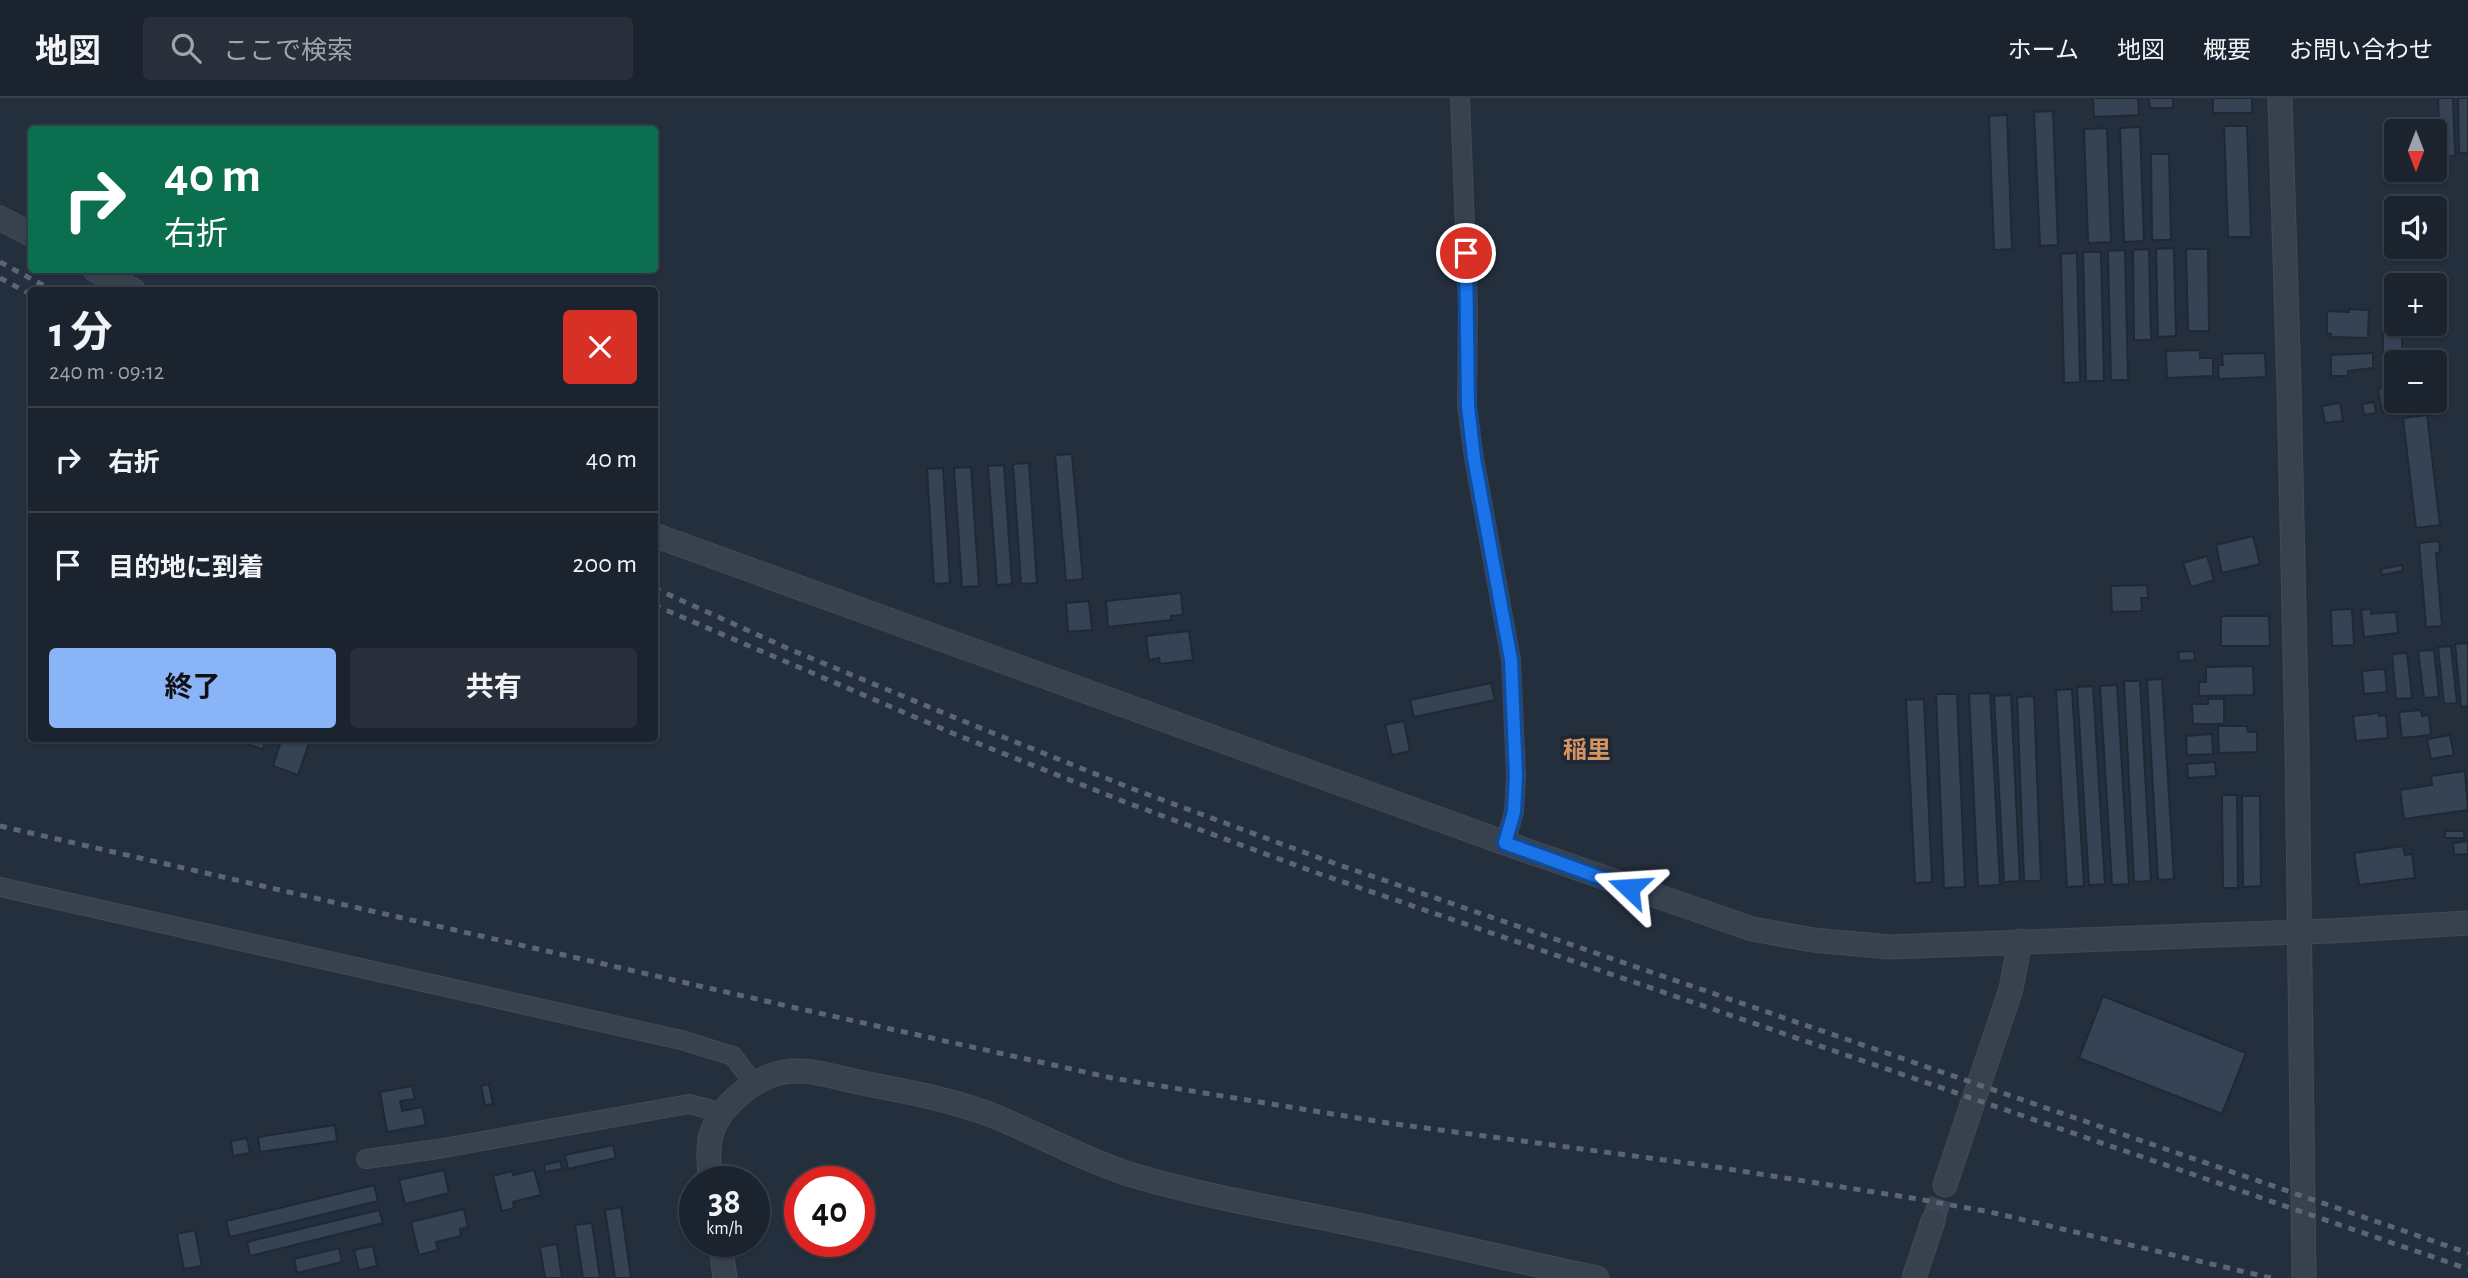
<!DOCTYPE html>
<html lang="ja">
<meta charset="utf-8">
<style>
body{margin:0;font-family:"Alegreya Sans","Noto Sans JP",sans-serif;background:#282f3a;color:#f1f3f6;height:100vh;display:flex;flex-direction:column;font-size:26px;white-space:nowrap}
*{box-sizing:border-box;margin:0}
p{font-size:23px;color:#a0a4aa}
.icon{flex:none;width:38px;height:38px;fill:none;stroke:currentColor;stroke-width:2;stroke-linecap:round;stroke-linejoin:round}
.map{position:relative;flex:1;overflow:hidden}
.details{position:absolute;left:28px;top:189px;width:630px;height:455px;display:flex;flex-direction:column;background:#1b232e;border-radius:7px;box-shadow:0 2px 5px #0004,0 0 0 2px #39404a}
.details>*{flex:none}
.hud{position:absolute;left:28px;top:28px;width:630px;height:147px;border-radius:7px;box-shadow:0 2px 5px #0004,0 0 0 2px #39404a;background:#0b6e4f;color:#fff;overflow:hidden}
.needle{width:46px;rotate:180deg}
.fabs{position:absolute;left:2384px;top:21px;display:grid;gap:14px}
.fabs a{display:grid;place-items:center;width:63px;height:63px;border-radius:7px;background:#1b232e;box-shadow:0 2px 5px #0004,0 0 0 2px #39404a;font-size:35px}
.speed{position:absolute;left:679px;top:1068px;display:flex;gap:14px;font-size:35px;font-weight:700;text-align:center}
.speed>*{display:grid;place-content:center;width:91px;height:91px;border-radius:50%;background:#1b232e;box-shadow:0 2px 5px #0004,0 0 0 2px #39404a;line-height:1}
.speed small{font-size:18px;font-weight:400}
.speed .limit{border:10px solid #d22;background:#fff;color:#111}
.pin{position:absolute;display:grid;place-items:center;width:60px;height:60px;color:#fff;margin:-30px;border:4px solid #fff;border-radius:50%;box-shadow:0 2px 7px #0007}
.me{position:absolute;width:77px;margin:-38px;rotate:290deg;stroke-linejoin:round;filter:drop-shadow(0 0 5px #0008)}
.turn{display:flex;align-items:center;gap:24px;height:147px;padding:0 21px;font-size:32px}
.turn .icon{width:91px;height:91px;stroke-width:2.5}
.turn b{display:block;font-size:49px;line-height:60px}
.round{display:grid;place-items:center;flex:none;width:74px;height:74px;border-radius:7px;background:#282f3a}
.overview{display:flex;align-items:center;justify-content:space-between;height:119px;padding:0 21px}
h1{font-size:42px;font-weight:700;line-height:52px}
.primary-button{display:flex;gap:14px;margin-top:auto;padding:14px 21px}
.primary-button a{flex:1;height:80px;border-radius:7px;background:#8ab4f8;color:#111;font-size:28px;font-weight:700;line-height:80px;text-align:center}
.primary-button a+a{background:#282f3a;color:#f1f3f6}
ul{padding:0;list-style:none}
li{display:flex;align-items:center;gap:21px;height:105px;padding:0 21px;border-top:2px solid #39404a}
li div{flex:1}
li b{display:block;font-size:26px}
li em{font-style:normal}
header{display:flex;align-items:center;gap:42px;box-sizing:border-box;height:98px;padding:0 35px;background:#1b232e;border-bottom:2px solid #39404a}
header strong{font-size:33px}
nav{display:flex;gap:38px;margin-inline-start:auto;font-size:24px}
.search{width:490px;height:63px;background:#282f3a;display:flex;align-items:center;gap:18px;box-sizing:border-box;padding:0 24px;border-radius:7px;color:#a0a4aa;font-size:26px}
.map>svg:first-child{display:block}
</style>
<header>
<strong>地図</strong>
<div class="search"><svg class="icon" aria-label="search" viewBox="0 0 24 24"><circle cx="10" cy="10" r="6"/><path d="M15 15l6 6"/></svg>ここで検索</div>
<nav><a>ホーム</a><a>地図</a><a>概要</a><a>お問い合わせ</a></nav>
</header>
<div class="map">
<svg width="2468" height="1180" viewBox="0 0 2468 1180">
<rect width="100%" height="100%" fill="#242f3e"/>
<g fill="#364354" stroke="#1f2835" stroke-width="2">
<polygon points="2093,0 2138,0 2139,17 2094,19"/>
<polygon points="2149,0 2173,0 2173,10 2150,10"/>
<rect x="2213" y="0" width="39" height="15"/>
<polygon points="2438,0 2453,0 2455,58 2440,58"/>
<polygon points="2458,0 2468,0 2468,55 2459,55"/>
<polygon points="2053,13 2058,147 2040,148 2034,14"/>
<polygon points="2007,17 2012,151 1994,152 1989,18"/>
<polygon points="2224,28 2247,28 2251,139 2228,139"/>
<polygon points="2140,29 2144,143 2124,144 2120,30"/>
<polygon points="2107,30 2111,144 2088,145 2084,31"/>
<polygon points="2151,56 2169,56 2171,142 2152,142"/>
<polygon points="2174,150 2176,238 2158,239 2156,151"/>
<polygon points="2149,151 2151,242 2134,242 2133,152"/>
<polygon points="2186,151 2208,151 2209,233 2188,233"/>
<polygon points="2125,152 2128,282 2111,282 2108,153"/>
<polygon points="2083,154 2101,154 2104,283 2086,283"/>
<polygon points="2077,155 2080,284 2064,285 2061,156"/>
<polygon points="2349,211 2369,212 2368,240 2331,239 2331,236 2327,235 2327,213 2349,214"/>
<polygon points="2383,231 2402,231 2402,264 2383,265"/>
<polygon points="2200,252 2200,260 2213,260 2213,278 2167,280 2166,253"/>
<polygon points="2265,255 2266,279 2219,281 2218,267 2223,267 2222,256"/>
<polygon points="2373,255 2373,270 2348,273 2348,278 2331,278 2331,257"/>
<polygon points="2396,287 2396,303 2415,303 2416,307 2382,314 2378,291"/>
<polygon points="2374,304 2376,315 2364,317 2362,306"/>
<polygon points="2340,305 2343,323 2325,325 2322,308"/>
<polygon points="2427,317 2440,427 2416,430 2403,320"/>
<polygon points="1072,356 1083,481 1066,483 1055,357"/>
<polygon points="1029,365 1037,485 1021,486 1013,366"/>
<polygon points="1004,367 1012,486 997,487 988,368"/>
<polygon points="971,369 979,488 962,489 954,370"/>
<polygon points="943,370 950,485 934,486 927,371"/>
<polygon points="2253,438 2260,466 2222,475 2216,447"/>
<polygon points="2439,443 2440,454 2436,455 2442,528 2426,529 2419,445"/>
<polygon points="2207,458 2214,482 2191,489 2183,465"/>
<polygon points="2402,467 2403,473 2382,477 2381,471"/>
<polygon points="2147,487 2148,500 2141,500 2142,513 2112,514 2111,488"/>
<polygon points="1181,495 1183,517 1171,518 1171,522 1108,529 1106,503"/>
<polygon points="1089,503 1092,532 1068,534 1066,505"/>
<polygon points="2352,511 2354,547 2332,548 2331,512"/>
<polygon points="2371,511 2371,516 2396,514 2398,535 2364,539 2361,512"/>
<polygon points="2221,518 2269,518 2270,548 2221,548"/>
<polygon points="1189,533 1193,562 1160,566 1159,560 1149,562 1146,538"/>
<polygon points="2468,545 2468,608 2461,609 2455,546"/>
<polygon points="2451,548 2457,605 2444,606 2438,549"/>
<polygon points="2434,552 2439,599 2424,600 2418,553"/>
<polygon points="2194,553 2195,562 2179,563 2178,554"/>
<polygon points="2407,555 2412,600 2396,601 2392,556"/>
<polygon points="2253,568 2254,597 2199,598 2199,584 2206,584 2206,569"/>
<polygon points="2385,571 2387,594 2364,596 2362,573"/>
<polygon points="2162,581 2174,781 2158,782 2147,582"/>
<polygon points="2124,583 2140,583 2151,783 2134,784"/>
<polygon points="1491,585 1495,602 1414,619 1410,602"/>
<polygon points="2117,587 2129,786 2112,787 2100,588"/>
<polygon points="2093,588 2105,786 2089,787 2077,589"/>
<polygon points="2072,591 2084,788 2067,789 2056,592"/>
<polygon points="1990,595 2000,787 1978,788 1969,596"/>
<polygon points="1936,596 1957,596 1965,789 1944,790"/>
<polygon points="2011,597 2020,783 2004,784 1994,598"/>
<polygon points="2034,598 2041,783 2024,783 2017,599"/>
<polygon points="1924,601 1932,784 1915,785 1906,602"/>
<polygon points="2208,601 2224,601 2224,626 2193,626 2192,606 2208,606"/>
<polygon points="2421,612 2422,618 2429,617 2431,637 2402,640 2399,614"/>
<polygon points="2379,615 2379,618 2386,617 2388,640 2356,643 2353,618"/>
<polygon points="1404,623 1410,653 1392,657 1385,627"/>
<polygon points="2218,628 2247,628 2248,634 2257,634 2257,654 2219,655"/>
<polygon points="2212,636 2213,656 2187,657 2186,638"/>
<polygon points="2450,637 2454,657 2431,661 2427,641"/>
<polygon points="251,640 266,640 263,651 249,647"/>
<polygon points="282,640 311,640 298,677 273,668"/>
<polygon points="2215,664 2216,678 2188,680 2187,666"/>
<polygon points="2465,673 2468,712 2404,721 2400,692 2432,687 2431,678"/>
<polygon points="2222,697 2237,697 2238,790 2223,790"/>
<polygon points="2242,698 2260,698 2261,788 2243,789"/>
<rect x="2445" y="733" width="19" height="7"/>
<polygon points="2468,743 2468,756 2454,757 2453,745"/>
<polygon points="2403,748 2405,757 2412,756 2415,780 2359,787 2354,755"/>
<polygon points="2103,898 2246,955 2222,1016 2079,960"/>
<polygon points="489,986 493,1006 485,1007 481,988"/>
<polygon points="412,988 415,1001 400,1003 402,1013 422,1009 426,1027 387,1034 380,994"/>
<polygon points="335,1027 337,1043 260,1054 258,1039"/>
<polygon points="247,1040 250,1055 233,1058 231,1043"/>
<polygon points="613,1047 616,1060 568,1071 565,1057"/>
<polygon points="560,1063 562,1071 545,1074 544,1067"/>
<polygon points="444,1072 449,1095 405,1106 399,1082"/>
<polygon points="534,1072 541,1097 513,1104 514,1110 502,1113 493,1078 512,1073 513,1077"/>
<polygon points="374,1087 378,1103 230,1139 226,1123"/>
<polygon points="621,1109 631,1180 615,1180 605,1112"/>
<polygon points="464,1111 468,1129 460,1131 461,1138 436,1144 438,1152 419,1157 411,1124"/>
<polygon points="379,1112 383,1125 250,1158 247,1144"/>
<polygon points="592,1125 600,1180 583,1180 575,1127"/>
<polygon points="195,1132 202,1168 184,1171 177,1136"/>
<polygon points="557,1146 562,1180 545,1180 540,1149"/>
<polygon points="373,1148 377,1168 359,1172 354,1152"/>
<polygon points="339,1150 342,1164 297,1175 294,1161"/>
</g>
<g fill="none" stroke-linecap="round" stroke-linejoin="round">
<polyline stroke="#3a4453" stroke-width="23" stroke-dasharray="23 11" stroke-linecap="butt" points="1933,1123 1945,1087"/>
<g stroke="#414a57" stroke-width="20">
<g id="minor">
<polyline points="1460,0 1468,207 1467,308 1474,360 1511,562 1516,678 1514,714 1505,745"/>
<polyline points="0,789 681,942 733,958 754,986"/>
<polyline points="366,1061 438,1051 689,1006 723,1015"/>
</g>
</g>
<g stroke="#414a57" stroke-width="25">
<g id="tertiary">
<polyline points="2280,0 2289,288 2297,648 2304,1180"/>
<polyline points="0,120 32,137"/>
<polyline points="95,172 133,192"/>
<polyline points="654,437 1505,745 1752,831 1813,842 1889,849 2331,833 2468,825"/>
<path d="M711,1083C709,1070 708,1054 710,1041C717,1009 754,979 785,974C808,970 835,979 858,984C901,993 945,1000 986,1015C1036,1034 1081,1061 1132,1077C1196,1096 1263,1108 1328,1121C1418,1139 1507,1161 1597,1180"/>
<polyline points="1945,1087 2011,891 2020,843"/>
<polyline points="720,1143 725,1180"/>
<polyline points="1914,1180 1933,1123"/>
</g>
</g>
<use href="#minor" stroke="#38414e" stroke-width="18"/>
<use href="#tertiary" stroke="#38414e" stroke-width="23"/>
<g stroke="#5a6575" stroke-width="5" stroke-dasharray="7 7" stroke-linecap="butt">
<polyline points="0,164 52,192"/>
<polyline points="0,180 32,197"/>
<polyline points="654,490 789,551 963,623 1133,691 1325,762 2468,1155"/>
<polyline points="654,507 952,635 1125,704 1317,775 2468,1171"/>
<polyline points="0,728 796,910 1112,980 1388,1025 1709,1068 1912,1100 1990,1114 2271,1180"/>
</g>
</g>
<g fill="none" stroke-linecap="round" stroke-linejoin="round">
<g stroke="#114b97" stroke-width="18">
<polyline id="route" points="1466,155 1468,308 1474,360 1511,562 1516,678 1514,714 1505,745 1629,790"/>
</g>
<use href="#route" stroke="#1a73e8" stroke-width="12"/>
</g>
<g text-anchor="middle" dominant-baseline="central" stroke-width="7" stroke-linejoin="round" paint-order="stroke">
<g font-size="24" font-weight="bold" fill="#d59563" stroke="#1d2633">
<text x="1587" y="653">稲里</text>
</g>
</g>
</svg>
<div class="fabs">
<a><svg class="needle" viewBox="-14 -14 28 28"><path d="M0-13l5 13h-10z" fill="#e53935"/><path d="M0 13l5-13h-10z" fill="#a0a4aa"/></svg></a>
<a><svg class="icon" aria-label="sound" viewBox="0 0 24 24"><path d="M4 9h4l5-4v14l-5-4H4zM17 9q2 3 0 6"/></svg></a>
<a>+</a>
<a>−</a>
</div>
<div class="speed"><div>38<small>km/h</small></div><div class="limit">40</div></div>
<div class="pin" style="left:1466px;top:155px;background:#d93025"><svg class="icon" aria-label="arrive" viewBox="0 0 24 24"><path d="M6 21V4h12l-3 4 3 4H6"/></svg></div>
<svg class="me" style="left:1629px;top:790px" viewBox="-20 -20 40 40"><path d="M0-17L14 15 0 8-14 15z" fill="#1a73e8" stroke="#fff" stroke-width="4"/></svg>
<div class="hud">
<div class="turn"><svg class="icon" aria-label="right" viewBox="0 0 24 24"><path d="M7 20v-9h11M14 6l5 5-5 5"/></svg><div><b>40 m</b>右折</div></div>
</div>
<section class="details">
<div class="overview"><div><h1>1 分</h1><p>240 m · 09:12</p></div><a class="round" style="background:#d93025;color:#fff"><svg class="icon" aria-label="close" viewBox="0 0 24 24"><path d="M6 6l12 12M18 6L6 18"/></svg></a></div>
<ul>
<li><svg class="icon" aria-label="right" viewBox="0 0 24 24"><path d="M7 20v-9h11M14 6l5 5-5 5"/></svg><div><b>右折</b></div><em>40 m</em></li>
<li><svg class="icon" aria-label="arrive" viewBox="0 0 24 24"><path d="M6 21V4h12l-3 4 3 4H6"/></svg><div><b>目的地に到着</b></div><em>200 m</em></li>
</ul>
<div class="primary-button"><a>終了</a><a>共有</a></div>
</section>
</div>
